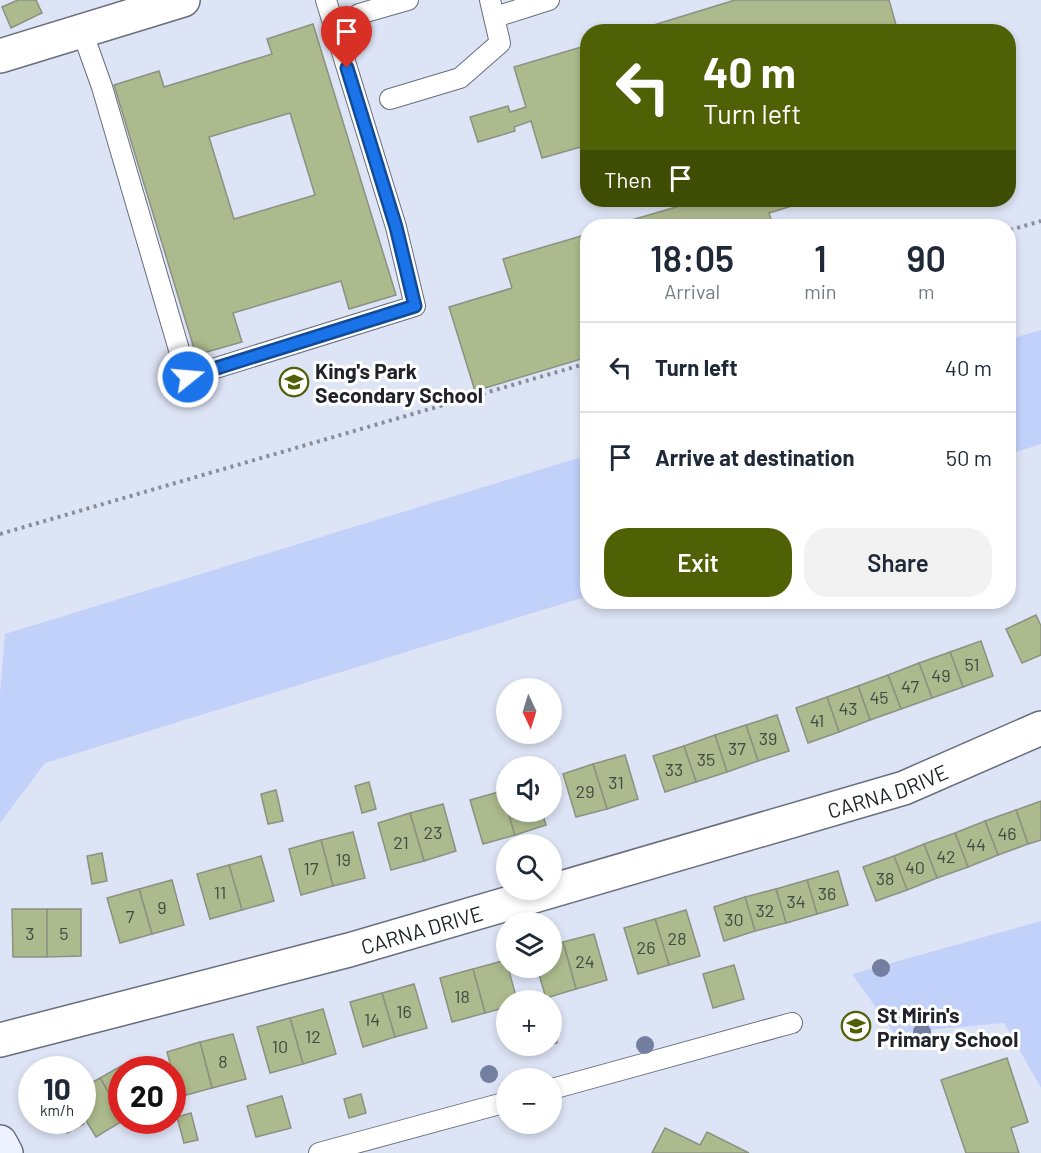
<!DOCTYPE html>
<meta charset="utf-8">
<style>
body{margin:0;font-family:Barlow,sans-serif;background:#f2f2f3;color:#1f2937;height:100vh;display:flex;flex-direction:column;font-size:22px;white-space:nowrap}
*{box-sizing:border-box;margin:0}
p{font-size:20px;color:#747a83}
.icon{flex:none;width:33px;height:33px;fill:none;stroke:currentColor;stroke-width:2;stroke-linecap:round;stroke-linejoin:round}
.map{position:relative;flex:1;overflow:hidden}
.side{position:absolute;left:580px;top:219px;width:436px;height:390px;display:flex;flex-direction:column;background:#fff;border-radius:24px;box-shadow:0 3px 9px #0003}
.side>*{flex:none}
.banner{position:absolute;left:580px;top:24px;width:436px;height:183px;border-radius:24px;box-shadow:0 3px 9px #0003;background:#4f6005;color:#fff;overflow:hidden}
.needle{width:39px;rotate:176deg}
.tools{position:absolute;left:496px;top:678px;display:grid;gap:12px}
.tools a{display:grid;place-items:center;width:66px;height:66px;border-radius:50%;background:#fff;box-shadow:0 3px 9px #0003;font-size:30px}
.speed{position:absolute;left:18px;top:1056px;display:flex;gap:12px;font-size:30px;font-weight:700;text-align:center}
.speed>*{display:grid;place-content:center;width:78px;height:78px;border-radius:50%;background:#fff;box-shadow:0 3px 9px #0003;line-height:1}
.speed small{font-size:15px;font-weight:400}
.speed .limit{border:9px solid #d22;background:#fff;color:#111}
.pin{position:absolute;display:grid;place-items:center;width:51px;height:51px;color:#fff;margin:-62px -26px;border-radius:50% 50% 50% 0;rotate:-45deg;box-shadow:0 0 6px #0007}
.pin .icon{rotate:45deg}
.me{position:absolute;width:66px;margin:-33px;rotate:73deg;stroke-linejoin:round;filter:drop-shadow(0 0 4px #0008)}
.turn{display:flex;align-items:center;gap:21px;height:126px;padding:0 24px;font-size:27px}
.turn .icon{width:78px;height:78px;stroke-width:2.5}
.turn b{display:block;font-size:42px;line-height:51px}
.then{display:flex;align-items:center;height:57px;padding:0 24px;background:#0003;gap:12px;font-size:22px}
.eta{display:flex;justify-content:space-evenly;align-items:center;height:102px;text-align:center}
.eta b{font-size:36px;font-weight:600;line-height:42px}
.action{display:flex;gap:12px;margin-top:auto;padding:12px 24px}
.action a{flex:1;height:69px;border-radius:24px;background:#4f6005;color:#fff;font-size:24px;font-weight:600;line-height:69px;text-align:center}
.action a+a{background:#f2f2f3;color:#1f2937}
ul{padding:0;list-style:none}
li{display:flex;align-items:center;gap:18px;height:90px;padding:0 24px;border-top:2px solid #e0e1e3}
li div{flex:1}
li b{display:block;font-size:22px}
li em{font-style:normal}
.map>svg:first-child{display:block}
</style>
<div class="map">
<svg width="1041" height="1153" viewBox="0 0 1041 1153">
<rect width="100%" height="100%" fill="#dde4f5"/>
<g fill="#c1d1fa">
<polygon points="1041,330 1041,444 1010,454 1010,339"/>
<polygon points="588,455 588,596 45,763 0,823 0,694 5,634"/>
<polygon points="1041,921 1041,1088 1004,1023 894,1033 852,974"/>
</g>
<g fill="#acba8d" stroke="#8c9181" stroke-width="1.5" fill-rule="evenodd">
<polygon points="18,0 36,0 42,13 11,28 2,7"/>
<polygon points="735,0 889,0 898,32 631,32"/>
<path d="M313,24L396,295L349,309L341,281L233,313L242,342L196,355L114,85L159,71L164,87L272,54L267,39ZM290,113L315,195L234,219L209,137Z"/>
<polygon points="588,45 588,145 542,158 531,121 514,127 515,131 478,142 470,117 508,106 510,112 526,107 514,67"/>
<polygon points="700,200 811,200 769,213 773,226 611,226"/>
<polygon points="588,234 588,357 475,391 449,307 512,288 503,259"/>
<polygon points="1036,615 1041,626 1041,655 1022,663 1006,629"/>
<polygon points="981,641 993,676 963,687 950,652"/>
<polygon points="950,652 963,687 932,698 919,663"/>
<polygon points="919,663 932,698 901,709 888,675"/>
<polygon points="888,675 901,709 870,720 858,686"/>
<polygon points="858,686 870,720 839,732 827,697"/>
<polygon points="827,697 839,732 808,743 796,708"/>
<polygon points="777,715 789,751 758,761 746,725"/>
<polygon points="746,725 758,761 727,772 715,735"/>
<polygon points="715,735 727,772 696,782 684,746"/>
<polygon points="684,746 696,782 665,792 653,756"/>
<polygon points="625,755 638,799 607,809 593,764"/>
<polygon points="593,764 607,809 576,817 563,774"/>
<polygon points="369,782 376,809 362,813 355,786"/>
<polygon points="276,790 283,821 268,824 261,794"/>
<polygon points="502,791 515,835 483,844 470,800"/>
<polygon points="1041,801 1041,840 1028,844 1016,810"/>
<polygon points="443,804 456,851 424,861 410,813"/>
<polygon points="1016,810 1028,844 998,855 985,821"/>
<polygon points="508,812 542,812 546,825 515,835"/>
<polygon points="410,813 424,861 391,870 378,823"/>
<polygon points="985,821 998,855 968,867 955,833"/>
<polygon points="353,832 365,878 333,886 321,840"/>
<polygon points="955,833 968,867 937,878 924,844"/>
<polygon points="321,840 333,886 301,895 289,849"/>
<polygon points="924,844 937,878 907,890 894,856"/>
<polygon points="102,853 107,881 92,884 87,856"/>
<polygon points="261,856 274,901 242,910 229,865"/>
<polygon points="894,856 907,890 876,901 863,867"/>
<polygon points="229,865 242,910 210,919 197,874"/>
<polygon points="838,871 848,905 817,914 807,880"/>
<polygon points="172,880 184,925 152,934 139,889"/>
<polygon points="807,880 817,914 786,923 776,889"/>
<polygon points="139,889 152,934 120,943 107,898"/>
<polygon points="776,889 786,923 755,931 745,897"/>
<polygon points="745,897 755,931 724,941 714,907"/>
<polygon points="12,909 47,909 47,957 13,957"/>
<polygon points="47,909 81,909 81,956 47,957"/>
<polygon points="686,910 700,956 669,965 655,919"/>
<polygon points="655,919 669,965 638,974 624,928"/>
<polygon points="594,934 607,980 576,989 563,942"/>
<polygon points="563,942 576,989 546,998 537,968 552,968 552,945"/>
<polygon points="506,960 517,1000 507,1000 507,1007 485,1013 473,969"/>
<polygon points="734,965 744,999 713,1008 703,974"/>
<polygon points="473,969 485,1013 452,1022 440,978"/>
<polygon points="414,984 427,1028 395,1037 382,993"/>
<polygon points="382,993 395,1037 363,1047 350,1002"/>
<polygon points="552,1008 557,1043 552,1044"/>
<polygon points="323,1009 336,1054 303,1064 290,1018"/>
<polygon points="290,1018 303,1064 270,1073 257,1027"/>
<polygon points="233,1034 246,1079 212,1088 200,1042"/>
<polygon points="200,1042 212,1088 179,1097 167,1052"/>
<polygon points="1007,1058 1028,1122 1011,1128 1019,1153 966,1153 941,1080"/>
<polygon points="128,1062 133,1070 122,1070 122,1115 100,1078"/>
<polygon points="100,1078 122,1115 122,1120 124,1120 96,1137 82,1114 82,1088"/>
<polygon points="361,1094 366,1113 349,1118 344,1099"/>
<polygon points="282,1096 291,1128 256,1137 247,1106"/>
<polygon points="191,1113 198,1140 184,1143 177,1117"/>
<polygon points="60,1120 82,1120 84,1124 67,1133"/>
<polygon points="665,1128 700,1145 707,1132 749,1153 652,1153"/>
</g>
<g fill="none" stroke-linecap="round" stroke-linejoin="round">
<g stroke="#686e7d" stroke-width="22">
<g id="lane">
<polyline points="359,14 408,0"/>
<polyline points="495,17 549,0"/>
<polyline points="82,31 102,87 187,377 415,306 396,227 326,0"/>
<polyline points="390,99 460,78 500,43 490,0"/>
<polyline points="552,1089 792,1023"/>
<polyline points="319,1153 507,1102"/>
</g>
</g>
<g stroke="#686e7d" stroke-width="36">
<g id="street">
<polyline points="0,56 183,0"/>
<path id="s1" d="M0,1040L349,950L904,788L1041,728"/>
</g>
</g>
<g stroke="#686e7d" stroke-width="36">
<polyline id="secondary" points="0,1142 6,1153"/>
</g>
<g stroke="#888d9a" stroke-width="4" stroke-dasharray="3 4.5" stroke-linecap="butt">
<polyline points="1010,230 1041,221"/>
<polyline points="0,534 588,363"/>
</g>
<use href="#lane" stroke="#fff" stroke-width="20"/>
<use href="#street" stroke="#fff" stroke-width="33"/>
<use href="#secondary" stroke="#edf2fe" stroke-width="33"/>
</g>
<g fill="#737ea1">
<circle cx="881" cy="968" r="9"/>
<circle cx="922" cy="1032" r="9"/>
<circle cx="645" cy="1045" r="9"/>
<circle cx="489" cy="1074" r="9"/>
</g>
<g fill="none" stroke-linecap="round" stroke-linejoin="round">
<g stroke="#114b97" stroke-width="15">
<polyline id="route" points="188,377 415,306 396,227 347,68"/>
</g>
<use href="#route" stroke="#1a73e8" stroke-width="10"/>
</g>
<defs>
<g id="school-ring" transform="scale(1.5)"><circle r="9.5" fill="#fff" stroke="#4f6005" stroke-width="1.5"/><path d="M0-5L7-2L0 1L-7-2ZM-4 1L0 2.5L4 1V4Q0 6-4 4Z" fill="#4f6005"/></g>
</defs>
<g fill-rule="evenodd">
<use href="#school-ring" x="294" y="382"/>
<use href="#school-ring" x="856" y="1026"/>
</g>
<g text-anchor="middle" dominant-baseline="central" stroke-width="6" stroke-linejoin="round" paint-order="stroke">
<g font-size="18" fill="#444943">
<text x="972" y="664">51</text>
<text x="941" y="675">49</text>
<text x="910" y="686">47</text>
<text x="879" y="697">45</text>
<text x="848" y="708">43</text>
<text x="817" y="720">41</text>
<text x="768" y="738">39</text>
<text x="737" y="748">37</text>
<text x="706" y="759">35</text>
<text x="674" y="769">33</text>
<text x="616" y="782">31</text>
<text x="585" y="791">29</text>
<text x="433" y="832">23</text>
<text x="1007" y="833">46</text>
<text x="401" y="842">21</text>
<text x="976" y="844">44</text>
<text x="946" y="856">42</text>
<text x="343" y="859">19</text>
<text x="915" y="867">40</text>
<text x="311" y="868">17</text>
<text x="885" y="878">38</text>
<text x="220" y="892">11</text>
<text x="827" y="893">36</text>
<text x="796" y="901">34</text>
<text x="162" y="907">9</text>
<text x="765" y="910">32</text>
<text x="130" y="916">7</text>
<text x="734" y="919">30</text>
<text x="30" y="933">3</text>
<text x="64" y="933">5</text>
<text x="677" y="938">28</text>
<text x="646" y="947">26</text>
<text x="585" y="961">24</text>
<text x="462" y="996">18</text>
<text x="404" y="1011">16</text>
<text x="372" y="1019">14</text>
<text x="313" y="1036">12</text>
<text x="280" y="1046">10</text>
<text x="223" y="1061">8</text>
</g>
<g font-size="21" font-weight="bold" fill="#21232a" stroke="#fff" text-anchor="start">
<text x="315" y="370">King's Park<tspan x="315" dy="24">Secondary School</tspan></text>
<text x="877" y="1014">St Mirin's<tspan x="877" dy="24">Primary School</tspan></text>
</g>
<g font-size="21" fill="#21232a" stroke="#fff">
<text stroke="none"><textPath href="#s1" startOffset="922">CARNA DRIVE</textPath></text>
<text stroke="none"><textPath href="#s1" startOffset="436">CARNA DRIVE</textPath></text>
</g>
</g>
</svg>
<div class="tools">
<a><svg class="needle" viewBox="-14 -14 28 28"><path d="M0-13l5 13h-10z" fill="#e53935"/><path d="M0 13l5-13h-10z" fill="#747a83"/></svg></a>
<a><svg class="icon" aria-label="sound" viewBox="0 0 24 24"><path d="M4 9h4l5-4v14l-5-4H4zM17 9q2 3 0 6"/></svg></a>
<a><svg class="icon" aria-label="search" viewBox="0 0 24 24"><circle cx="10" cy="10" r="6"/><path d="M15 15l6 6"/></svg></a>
<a><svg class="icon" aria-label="layers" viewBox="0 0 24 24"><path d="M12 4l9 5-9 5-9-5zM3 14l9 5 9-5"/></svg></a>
<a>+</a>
<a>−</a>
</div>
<div class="speed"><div>10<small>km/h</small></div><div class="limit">20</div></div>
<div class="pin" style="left:347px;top:68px;background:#d93025"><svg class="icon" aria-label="arrive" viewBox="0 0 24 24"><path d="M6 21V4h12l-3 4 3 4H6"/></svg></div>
<svg class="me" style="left:188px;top:377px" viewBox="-20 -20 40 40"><circle r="17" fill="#1a73e8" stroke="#fff" stroke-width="3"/><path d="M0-11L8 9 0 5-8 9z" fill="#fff"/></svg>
<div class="banner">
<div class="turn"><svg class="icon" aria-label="left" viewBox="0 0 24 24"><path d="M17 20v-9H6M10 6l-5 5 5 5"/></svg><div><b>40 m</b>Turn left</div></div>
<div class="then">Then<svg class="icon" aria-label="arrive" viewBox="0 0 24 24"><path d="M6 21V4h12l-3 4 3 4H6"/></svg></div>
</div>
<section class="side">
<div class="eta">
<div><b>18:05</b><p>Arrival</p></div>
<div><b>1</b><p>min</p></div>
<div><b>90</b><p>m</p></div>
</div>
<ul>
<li><svg class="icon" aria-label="left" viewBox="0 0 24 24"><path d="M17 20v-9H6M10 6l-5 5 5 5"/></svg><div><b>Turn left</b></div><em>40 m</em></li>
<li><svg class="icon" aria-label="arrive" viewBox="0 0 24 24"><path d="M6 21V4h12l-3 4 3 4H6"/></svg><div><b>Arrive at destination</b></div><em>50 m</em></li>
</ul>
<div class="action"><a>Exit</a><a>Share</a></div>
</section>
</div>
